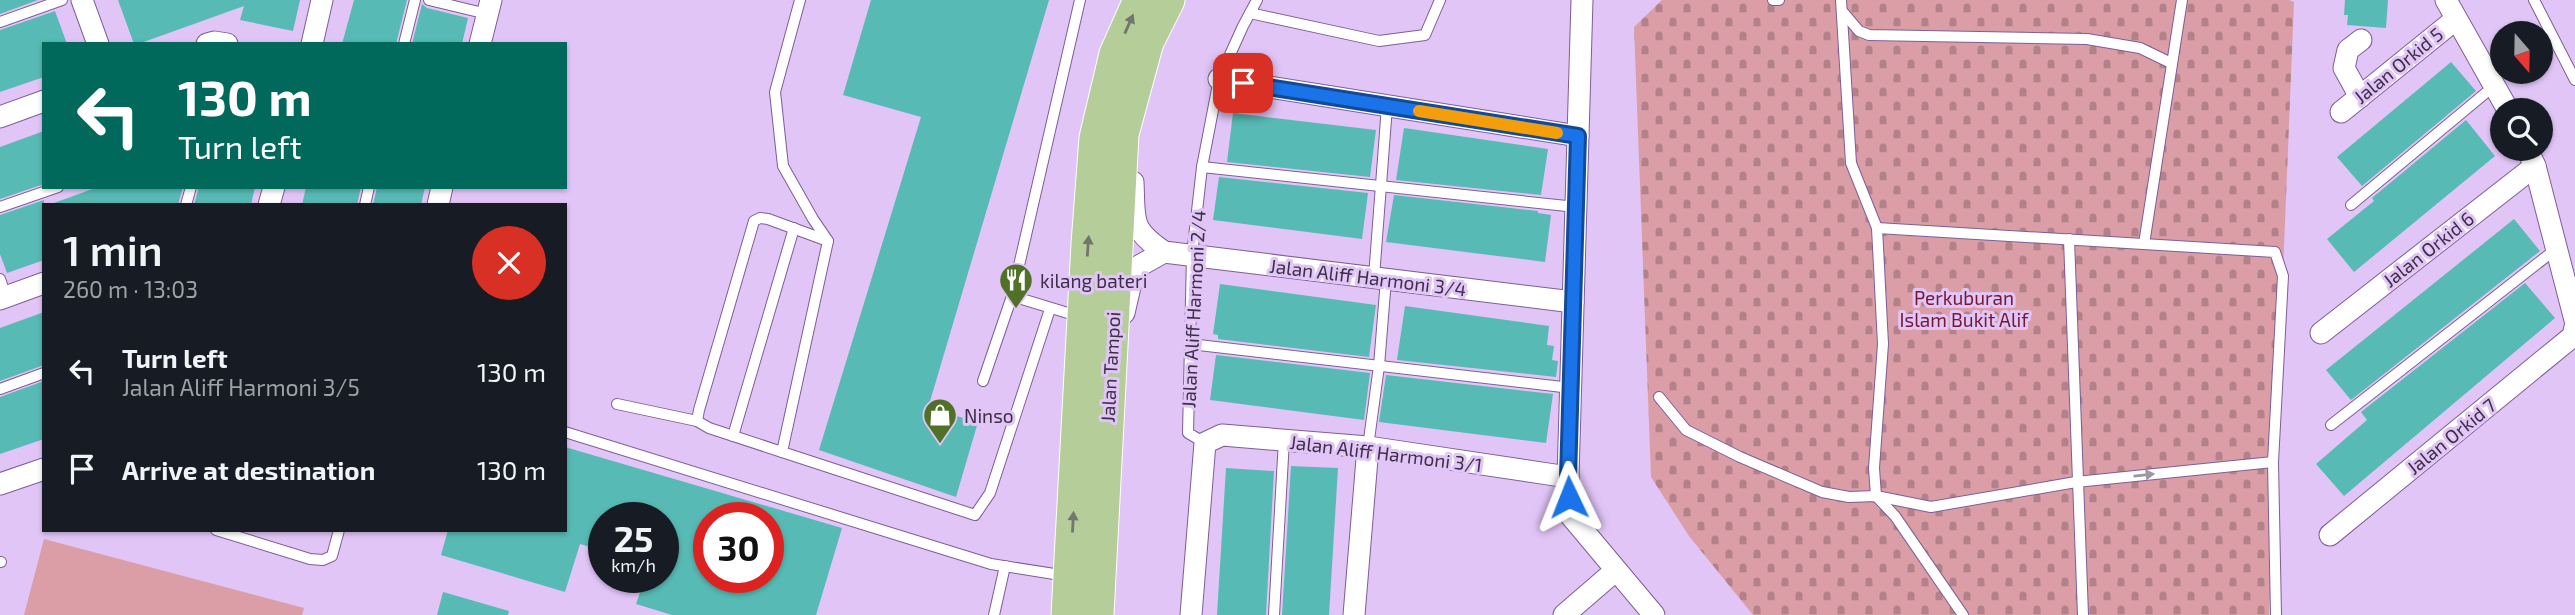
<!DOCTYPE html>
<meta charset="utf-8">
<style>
body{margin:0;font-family:"Exo 2",sans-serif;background:#242831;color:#f1f3f6;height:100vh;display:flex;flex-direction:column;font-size:26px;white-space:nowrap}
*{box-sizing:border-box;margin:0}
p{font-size:23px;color:#9ea1a6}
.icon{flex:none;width:38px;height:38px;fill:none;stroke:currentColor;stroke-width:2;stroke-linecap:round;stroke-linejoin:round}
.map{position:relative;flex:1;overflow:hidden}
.details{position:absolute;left:42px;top:203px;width:525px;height:329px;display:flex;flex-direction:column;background:#171b24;border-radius:0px;box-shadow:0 2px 5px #0004}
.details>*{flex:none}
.banner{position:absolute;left:42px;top:42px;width:525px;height:147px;border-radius:0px;box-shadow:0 2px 5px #0004;background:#00695c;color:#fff;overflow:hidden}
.needle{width:46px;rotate:160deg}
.tools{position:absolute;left:2490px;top:21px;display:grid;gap:14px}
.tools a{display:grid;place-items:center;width:63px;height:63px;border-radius:50%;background:#171b24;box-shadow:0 2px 5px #0004;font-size:35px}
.speed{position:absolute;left:588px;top:502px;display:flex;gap:14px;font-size:35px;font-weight:700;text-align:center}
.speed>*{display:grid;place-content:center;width:91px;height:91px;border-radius:50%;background:#171b24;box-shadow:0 2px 5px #0004;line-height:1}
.speed small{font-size:18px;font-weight:400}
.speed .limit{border:10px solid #d22;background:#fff;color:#111}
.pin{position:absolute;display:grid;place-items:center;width:60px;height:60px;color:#fff;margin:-30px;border-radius:14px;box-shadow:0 4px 10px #0006}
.me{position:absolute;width:77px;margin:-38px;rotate:358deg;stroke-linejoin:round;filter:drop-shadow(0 0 5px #0008)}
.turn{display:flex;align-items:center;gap:24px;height:147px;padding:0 21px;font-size:32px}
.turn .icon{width:91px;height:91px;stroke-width:2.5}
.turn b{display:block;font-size:49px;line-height:60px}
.round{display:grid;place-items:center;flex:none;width:74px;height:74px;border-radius:37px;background:#242831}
.head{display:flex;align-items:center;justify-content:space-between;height:119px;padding:0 21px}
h1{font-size:42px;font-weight:600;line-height:52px}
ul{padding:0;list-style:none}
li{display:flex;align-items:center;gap:21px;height:98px;padding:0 21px}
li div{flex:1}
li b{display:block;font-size:26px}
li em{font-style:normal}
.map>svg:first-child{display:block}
</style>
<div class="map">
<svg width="2575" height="615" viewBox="0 0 2575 615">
<defs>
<pattern id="cemetery-stones" width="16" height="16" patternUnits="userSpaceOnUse" patternTransform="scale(1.75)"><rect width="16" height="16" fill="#db9ea6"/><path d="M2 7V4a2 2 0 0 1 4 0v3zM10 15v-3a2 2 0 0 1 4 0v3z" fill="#b38189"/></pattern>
</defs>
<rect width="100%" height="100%" fill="#e1c5f7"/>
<polygon fill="url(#cemetery-stones)" points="1662,0 2289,0 2294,2 2269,615 1753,615 1689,536 1651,477 1634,27"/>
<polygon fill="#db9ea6" points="44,539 304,608 302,615 24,615"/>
<g fill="#58bab4" fill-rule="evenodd">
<polygon points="0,0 38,0 0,14"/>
<polygon points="118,0 300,0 293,31 240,20 244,6 138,44 134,44"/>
<polygon points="354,0 407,0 396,44 342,44"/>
<polygon points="871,0 1049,0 928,408 978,422 956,497 819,450 921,117 843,95"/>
<polygon points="2345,0 2388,0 2386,28 2347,25 2348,15 2344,15"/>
<polygon points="422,4 427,8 468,18 462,44 412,44"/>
<polygon points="55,11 67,44 44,44 44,77 0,92 0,30"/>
<polygon points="2451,62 2476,91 2362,186 2337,157"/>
<polygon points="1233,113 1376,130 1370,177 1227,162"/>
<polygon points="2466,120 2495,156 2354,272 2327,239 2374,201 2372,198"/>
<polygon points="1404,128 1548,149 1541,195 1396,180"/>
<polygon points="44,131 44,184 0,199 0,147"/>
<polygon points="1219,177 1368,193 1362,239 1213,220"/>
<polygon points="98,187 183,187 178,205 54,205 54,203"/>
<polygon points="199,187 255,187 251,205 194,205"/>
<polygon points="306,187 361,187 357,205 302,205"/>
<polygon points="377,187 425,187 421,205 373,205"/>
<polygon points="1394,195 1538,211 1538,213 1551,215 1545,262 1386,242"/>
<polygon points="44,200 44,260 7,273 0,254 0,215"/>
<polygon points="2514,219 2540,251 2351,400 2326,370"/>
<polygon points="2525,283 2555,318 2344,496 2316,464 2367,420 2361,412"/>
<polygon points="1220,284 1376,305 1369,357 1218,339 1218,335 1213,334"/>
<polygon points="1405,306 1549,326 1547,345 1554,346 1552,360 1558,361 1556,377 1397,360"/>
<polygon points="44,312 44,365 0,381 0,328"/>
<polygon points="1216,355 1370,373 1364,420 1210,400"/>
<polygon points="1386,375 1553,394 1546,443 1379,422"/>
<polygon points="44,381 44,439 0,454 0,397"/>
<path d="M565,447L842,528L816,615H672L636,604L645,578H663V518H604V551L580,544L565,592L441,555L448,530H565ZM709,518H768V578H709Z"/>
<polygon points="1291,466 1338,468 1329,615 1282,615"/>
<polygon points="1226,468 1274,471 1266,615 1217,615"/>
<polygon points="443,592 509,611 508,615 437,615"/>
</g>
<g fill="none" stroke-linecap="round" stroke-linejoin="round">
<g stroke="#7e5e96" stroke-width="12">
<g id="service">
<polyline points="429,0 487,14"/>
<polyline points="800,0 775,92 783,166 813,219 828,241 782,452 975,515 990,493 1050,309"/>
<polyline points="1080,0 1012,296 1081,317"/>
<polyline points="1773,0 1779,0"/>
<polyline points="1841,0 1851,163 1877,228 1883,344 1874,468 1876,496 1895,516 1963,615"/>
<polyline points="2534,0 2575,80"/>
<polyline points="1842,11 1859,31 1869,35 2087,39 2140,48 2171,63"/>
<polyline points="1250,13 1379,41 1425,35 1440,0"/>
<polyline points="0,22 62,0"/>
<polyline points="404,44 415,0"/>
<polyline points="1202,167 1576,207"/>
<polyline points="186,205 191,187"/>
<polyline points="365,205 369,187"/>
<polyline points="2351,205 2494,86"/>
<polyline points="0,207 58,187"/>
<polyline points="1877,228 2275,252 2283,276 2273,462 2276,615"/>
<polyline points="2069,239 2083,615"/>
<polyline points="2144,244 2182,0"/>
<polyline points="1374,277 1387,106"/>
<polyline points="0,279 6,296"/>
<polyline points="1190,344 1571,388"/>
<polyline points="983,381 1012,296"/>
<polyline points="0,389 44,373"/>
<polyline points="1659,397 1686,430 1740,457 1822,492 1849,497 1876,496 1931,507 2076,482 2273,462"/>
<polyline points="617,404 697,421"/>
<polyline points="2331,425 2556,249"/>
<polyline points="565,432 991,564 1067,576"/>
<polyline points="733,436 794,228"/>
<polyline points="1205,443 1188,433 1192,255 1202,167 1219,79 1243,26 1257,0"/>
<polyline points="1368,447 1379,366 1386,279"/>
<polyline points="782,452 709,428 697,421 699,410 754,221 760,218 768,219 828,241"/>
<polyline points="216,530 310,559 323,560 332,556 339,530"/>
<polyline points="0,562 1,562"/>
<polyline points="994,615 1005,566"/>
<polyline points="1274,615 1284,440"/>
</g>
</g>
<g stroke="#7e5e96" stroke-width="23">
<g id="minor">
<polyline points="82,0 98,44"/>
<polyline points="1582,0 1568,477 1571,516 1654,615"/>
<polyline points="2446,0 2508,110"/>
<polyline points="207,44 214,42 227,44"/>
<polyline points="312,44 322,0"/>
<polyline points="480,44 491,0"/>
<polyline points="1219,79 1578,136"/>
<polyline points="2360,97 2344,68 2348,50 2361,40"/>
<polyline points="2341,112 2456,19"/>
<polyline points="0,117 44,101"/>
<polyline points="2527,149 2535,166 2575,320"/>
<path d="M1133,182C1135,220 1129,228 1164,252L1573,302"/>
<polyline points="269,205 274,187"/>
<polyline points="438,205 442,187"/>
<polyline points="0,299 44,283"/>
<polyline points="1124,313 1130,287 1139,266 1164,252"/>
<polyline points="2321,333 2535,166"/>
<polyline points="0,484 44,469"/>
<polyline points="2330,535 2573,336 2575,327"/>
<polyline points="1191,615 1205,443 1222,435 1368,447 1568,477"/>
<polyline points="1354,615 1368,447"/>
<polyline points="1564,615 1615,571"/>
</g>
</g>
<g stroke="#fff" stroke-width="35">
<g id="primary">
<polyline points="1068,615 1088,244 1096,138 1116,54 1140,0"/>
<polyline points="1097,615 1122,134 1147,42 1168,0"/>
</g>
</g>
<use href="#service" stroke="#fff" stroke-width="10"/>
<use href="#minor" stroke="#fff" stroke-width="21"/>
<use href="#primary" stroke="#b5cd99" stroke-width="33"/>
</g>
<defs><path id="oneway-solid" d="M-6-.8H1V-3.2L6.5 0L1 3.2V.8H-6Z" transform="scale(1.75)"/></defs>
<g fill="#73766c">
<use href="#oneway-solid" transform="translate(1129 24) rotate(-66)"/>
<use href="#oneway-solid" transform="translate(1088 246) rotate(-86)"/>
<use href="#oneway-solid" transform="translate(1073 522) rotate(-87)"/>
</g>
<use fill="#9e97a3" href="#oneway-solid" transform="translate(2144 475) rotate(-6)"/>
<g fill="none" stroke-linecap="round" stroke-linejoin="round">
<g stroke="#114b97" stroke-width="18">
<polyline id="route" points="1243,83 1578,136 1568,477 1569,497"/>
</g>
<use href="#route" stroke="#1a73e8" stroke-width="12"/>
<polyline stroke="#f59e0b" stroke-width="12" points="1419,111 1557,133"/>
</g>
<defs>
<g id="restaurant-pin" transform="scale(1.75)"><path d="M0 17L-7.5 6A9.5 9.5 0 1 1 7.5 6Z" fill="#517128" stroke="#e1c5f7"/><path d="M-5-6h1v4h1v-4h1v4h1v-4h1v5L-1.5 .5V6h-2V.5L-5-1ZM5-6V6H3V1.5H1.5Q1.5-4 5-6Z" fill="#fff"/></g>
<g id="shop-pin" transform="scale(1.75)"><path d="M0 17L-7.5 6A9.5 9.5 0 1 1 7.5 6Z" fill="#517128" stroke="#e1c5f7"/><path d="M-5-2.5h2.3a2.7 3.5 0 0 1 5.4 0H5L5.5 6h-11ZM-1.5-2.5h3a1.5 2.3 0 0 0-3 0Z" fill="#fff"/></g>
</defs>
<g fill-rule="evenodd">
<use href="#restaurant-pin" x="1016" y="280"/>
<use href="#shop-pin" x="940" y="415"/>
</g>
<g text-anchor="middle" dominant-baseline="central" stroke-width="6" stroke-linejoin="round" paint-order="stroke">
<g font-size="19" fill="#3d2f47" stroke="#e1c5f7">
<text transform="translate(2398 65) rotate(-39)">Jalan Orkid 5</text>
<text transform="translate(2428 249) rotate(-38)">Jalan Orkid 6</text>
<text transform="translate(1368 277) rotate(7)">Jalan Aliff Harmoni 3/4</text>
<text transform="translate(1193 309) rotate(-87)">Jalan Aliff Harmoni 2/4</text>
<text transform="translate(1110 367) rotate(-87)">Jalan Tampoi</text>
<text transform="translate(2451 436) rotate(-39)">Jalan Orkid 7</text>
<text transform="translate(1386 453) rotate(7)">Jalan Aliff Harmoni 3/1</text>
</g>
<g font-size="19" fill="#3d2f47" stroke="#e1c5f7" text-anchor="start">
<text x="1040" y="280">kilang bateri</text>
<text x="964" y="415">Ninso</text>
</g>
<g font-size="19" fill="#741731" stroke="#e1c5f7">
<text x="1964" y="297">Perkuburan<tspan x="1964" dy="22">Islam Bukit Alif</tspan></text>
</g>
</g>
</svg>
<div class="tools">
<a><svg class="needle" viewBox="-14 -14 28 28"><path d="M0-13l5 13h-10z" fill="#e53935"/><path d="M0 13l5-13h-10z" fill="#9ea1a6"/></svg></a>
<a><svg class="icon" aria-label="search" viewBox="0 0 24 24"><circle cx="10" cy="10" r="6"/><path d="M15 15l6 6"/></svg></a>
</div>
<div class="speed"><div>25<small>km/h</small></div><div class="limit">30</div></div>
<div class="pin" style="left:1243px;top:83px;background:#d93025"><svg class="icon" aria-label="arrive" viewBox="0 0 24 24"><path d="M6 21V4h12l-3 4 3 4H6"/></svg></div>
<svg class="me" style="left:1569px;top:497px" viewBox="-20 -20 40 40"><path d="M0-17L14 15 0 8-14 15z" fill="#1a73e8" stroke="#fff" stroke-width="4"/></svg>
<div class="banner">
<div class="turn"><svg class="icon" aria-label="left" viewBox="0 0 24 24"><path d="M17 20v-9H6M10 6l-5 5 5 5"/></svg><div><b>130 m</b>Turn left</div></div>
</div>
<section class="details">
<div class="head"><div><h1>1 min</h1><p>260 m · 13:03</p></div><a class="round" style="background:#d93025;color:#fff"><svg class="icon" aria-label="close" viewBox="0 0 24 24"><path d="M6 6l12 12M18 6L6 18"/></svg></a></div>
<ul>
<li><svg class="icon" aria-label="left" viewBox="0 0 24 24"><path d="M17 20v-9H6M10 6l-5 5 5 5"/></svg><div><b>Turn left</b><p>Jalan Aliff Harmoni 3/5</p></div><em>130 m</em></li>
<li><svg class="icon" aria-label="arrive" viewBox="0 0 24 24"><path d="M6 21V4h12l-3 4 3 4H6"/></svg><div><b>Arrive at destination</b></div><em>130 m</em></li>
</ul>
</section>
</div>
